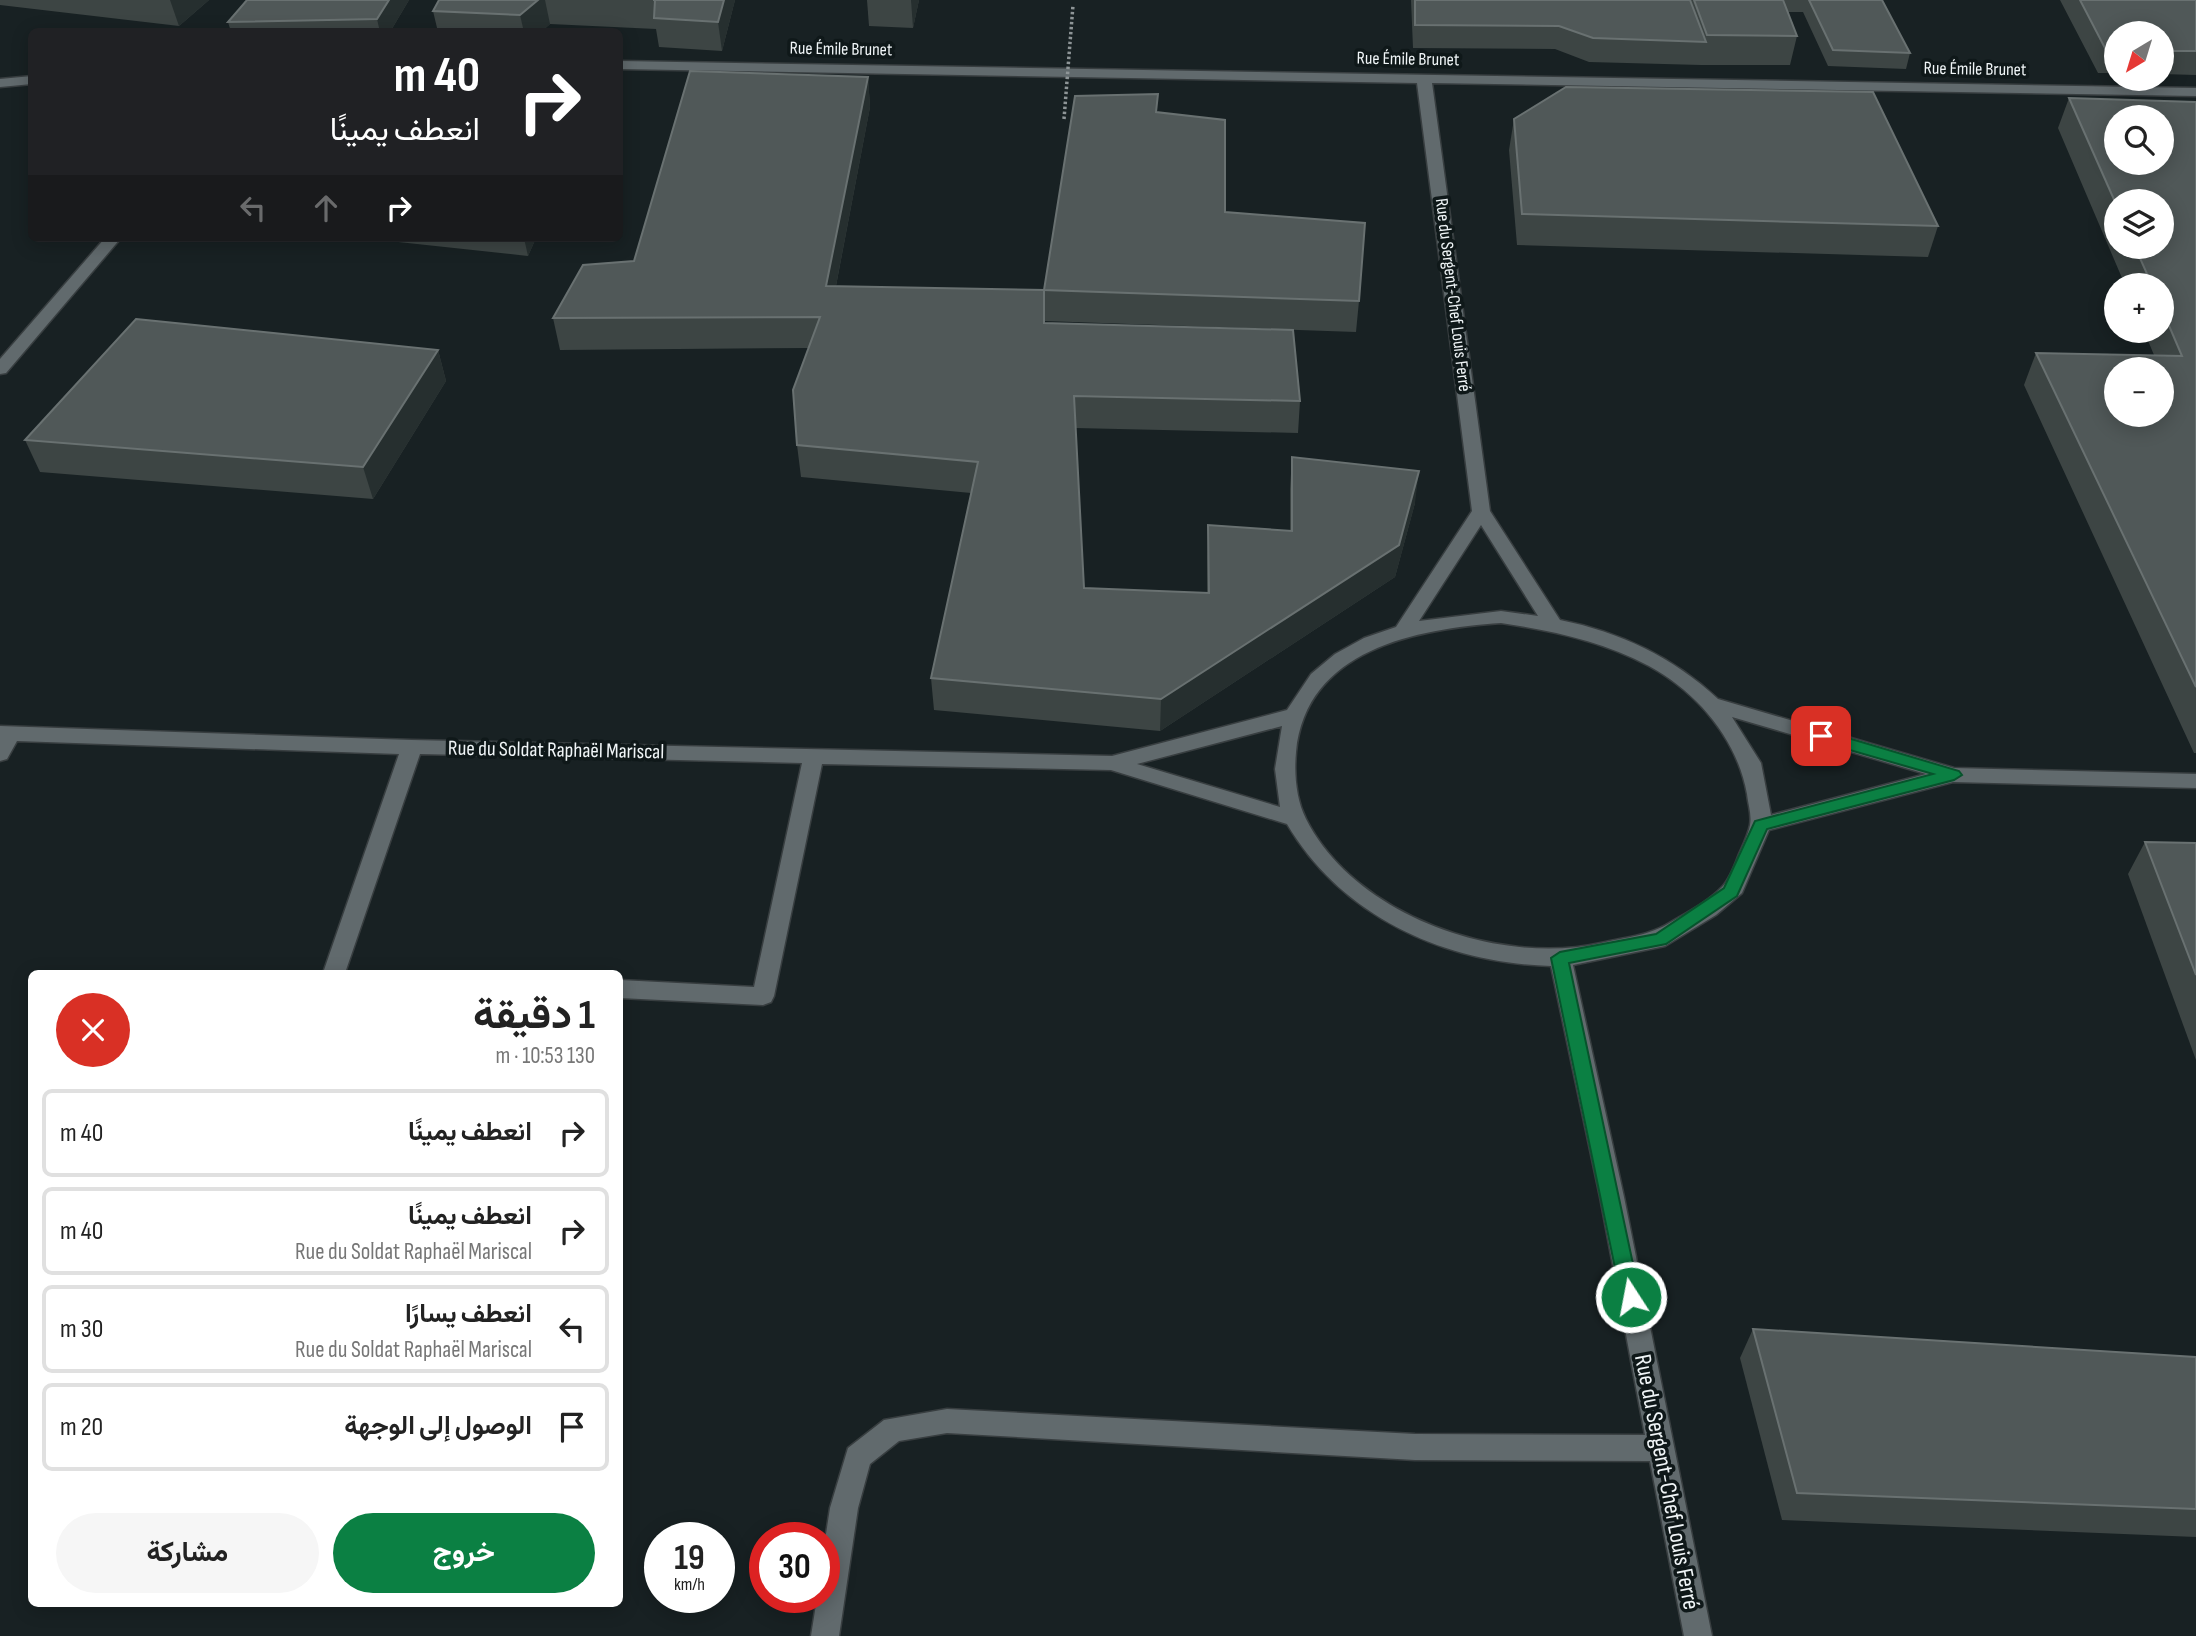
<!DOCTYPE html>
<html lang="ar">
<meta charset="utf-8">
<style>
body{margin:0;font-family:"Sofia Sans Condensed",Vazirmatn,sans-serif;background:#f6f6f6;color:#222;direction:rtl;height:100vh;display:flex;flex-direction:column;font-size:26px;white-space:nowrap}
*{box-sizing:border-box;margin:0}
p{font-size:23px;color:#767676}
.icon{flex:none;width:38px;height:38px;fill:none;stroke:currentColor;stroke-width:2;stroke-linecap:round;stroke-linejoin:round}
.map{position:relative;flex:1;overflow:hidden;direction:ltr}
.sheet{position:absolute;left:28px;top:970px;width:595px;height:637px;display:flex;flex-direction:column;background:#fff;border-radius:10px;box-shadow:0 4px 18px #0003;direction:rtl}
.sheet>*{flex:none}
.hud{position:absolute;left:28px;top:28px;width:595px;height:214px;border-radius:10px;box-shadow:0 4px 18px #0003;direction:rtl;background:#202124;color:#fff;overflow:hidden}
.needle{width:46px;rotate:218deg}
.fabs{position:absolute;left:2104px;top:21px;display:grid;gap:14px}
.fabs a{display:grid;place-items:center;width:70px;height:70px;border-radius:50%;background:#fff;box-shadow:0 4px 18px #0003;font-size:35px}
.speed{position:absolute;left:644px;top:1522px;display:flex;gap:14px;font-size:35px;font-weight:700;text-align:center}
.speed>*{display:grid;place-content:center;width:91px;height:91px;border-radius:50%;background:#fff;box-shadow:0 4px 18px #0003;line-height:1}
.speed small{font-size:18px;font-weight:400}
.speed .limit{border:10px solid #d22;background:#fff;color:#111}
.pin{position:absolute;display:grid;place-items:center;width:60px;height:60px;color:#fff;margin:-30px;border-radius:14px;box-shadow:0 4px 10px #0006}
.me{position:absolute;width:77px;margin:-38px;rotate:349deg;stroke-linejoin:round;filter:drop-shadow(0 0 5px #0008)}
.turn{display:flex;align-items:center;gap:24px;height:147px;padding:0 28px;font-size:32px}
.turn .icon{width:91px;height:91px;stroke-width:2.5}
.turn b{display:block;font-size:49px;line-height:60px}
.lanes{display:flex;align-items:center;height:66px;padding:0 28px;background:#0003;justify-content:center;gap:35px;direction:ltr}
.lanes .off{opacity:.35}
.round{display:grid;place-items:center;flex:none;width:74px;height:74px;border-radius:37px;background:#f6f6f6}
.overview{display:flex;align-items:center;justify-content:space-between;height:119px;padding:0 28px}
h1{font-size:42px;font-weight:700;line-height:52px}
.cta{display:flex;gap:14px;margin-top:auto;padding:14px 28px}
.cta a{flex:1;height:80px;border-radius:42px;background:#0b8043;color:#fff;font-size:28px;font-weight:700;line-height:80px;text-align:center}
.cta a+a{background:#f6f6f6;color:#222}
ul{padding:0;list-style:none}
li{display:flex;align-items:center;gap:21px;height:88px;margin:0 14px 10px;padding:0 14px;border:4px solid #e0e0e0;border-radius:10px}
li div{flex:1}
li b{display:block;font-size:26px}
li em{font-style:normal}
.map>svg:first-child{display:block}
</style>
<div class="map">
<svg width="2196" height="1636" viewBox="0 0 2196 1636">
<rect width="100%" height="100%" fill="#182123"/>
<g fill="none" stroke-linecap="round" stroke-linejoin="round">
<g stroke="#383e40" stroke-width="3">
<g id="minor">
<path d="M620,61L2196,88V96L1432,83L1490,511L1560,620C1620,632 1673,657 1718,699L1954,768L2196,774V788L1953,782L1769,830L1742,893L1716,915L1665,946L1573,965L1624,1197L1712,1636H1684L1650,1461L1415,1460L947,1433L899,1441L870,1464L858,1508L839,1636H811L817,1598H824V1547L830,1508L848,1448L884,1420L947,1409L1415,1434L1645,1435L1600,1197L1551,966C1445,963 1342,917 1287,824L1111,770L822,764L774,996L771,1002L763,1005L620,998V980L754,987L802,763L420,754L345,973H323L399,754L17,741L7,759L0,761V726L412,740L1112,756L1287,710L1311,674L1335,654L1364,638L1396,627L1472,511L1417,83L620,69ZM1481,525L1538,616L1501,611L1419,621ZM1501,623C1553,631 1602,641 1649,666C1698,693 1737,739 1747,794C1748,804 1752,815 1750,825C1748,835 1743,845 1739,854C1735,865 1730,879 1722,887C1709,901 1688,912 1671,922C1649,936 1626,937 1601,943C1499,966 1355,916 1306,819C1296,799 1294,774 1296,752C1306,649 1416,629 1501,623ZM1732,717L1926,774L1771,815L1761,763ZM1282,726L1275,769L1280,807L1137,764Z"/>
<polygon points="32,76 32,84 0,87 0,79"/>
<polygon points="105,238 121,238 6,373 0,374 0,359"/>
</g>
</g>
<use href="#minor" fill="#616a6d" fill-rule="evenodd"/>
<polyline stroke="#8e9597" stroke-width="3.5" stroke-dasharray="2.5 2.5" stroke-linecap="butt" points="1064,119 1073,5"/>
</g>
<g fill="#3d4544" fill-rule="evenodd">
<polygon points="0,0 209,0 179,26 0,5"/>
<polygon points="409,0 390,32 231,32 228,22"/>
<polygon points="439,0 735,0 722,51 659,47 656,29 550,24 541,32 438,32 433,11"/>
<polygon points="867,0 919,0 913,28 869,26"/>
<polygon points="1411,0 1882,0 1910,53 1906,69 1828,66 1803,12 1788,12 1797,36 1790,65 1701,65 1589,62 1555,49 1413,48"/>
<polygon points="2060,0 2196,0 2196,75 2161,74 2161,33 2116,33 2116,73 2098,73"/>
<polygon points="868,77 870,107 836,286 1044,290 1158,112 1225,212 1359,301 1356,332 1045,321 1045,323 1300,401 1298,433 1075,428 1084,588 1207,593 1207,557 1208,525 1290,531 1290,489 1292,457 1415,503 1395,577 1160,731 934,710 931,678 971,493 801,477 797,445 808,348 560,350 553,318 634,261"/>
<path d="M2069,98L2196,102V753H2194L2024,385L2036,353L2154,355L2144,331H2161V285H2125L2058,128ZM2116,201L2161,247H2116Z"/>
<polygon points="1514,119 1938,226 1928,257 1517,245 1509,150"/>
<polygon points="361,238 536,238 528,256"/>
<polygon points="438,350 446,381 373,499 40,472 25,440"/>
<polygon points="2145,842 2196,843 2196,1060 2128,874"/>
<polygon points="1753,1329 2196,1357 2196,1537 1782,1520 1740,1358"/>
</g>
<g fill="#262f2f">
<polygon points="170,0 209,0 179,26"/>
<polygon points="389,0 409,0 390,32 380,32 377,19"/>
<polygon points="538,0 545,0 550,24 541,32 524,32 520,15"/>
<polygon points="724,0 735,0 722,51 718,22"/>
<polygon points="911,0 919,0 913,28"/>
<polygon points="868,77 870,107 830,317 826,286"/>
<polygon points="524,238 536,238 528,256"/>
<polygon points="438,350 446,381 373,499 363,467"/>
<polygon points="1419,471 1415,503 1395,577 1160,731 1161,699"/>
</g>
<g fill="#505858" stroke="#697171" stroke-width="2" fill-rule="evenodd">
<polygon points="247,0 389,0 377,19 228,22"/>
<polygon points="439,0 538,0 520,15 433,11"/>
<polygon points="653,0 724,0 718,22 654,18 655,0"/>
<polygon points="1415,0 1690,0 1706,42 1593,38 1559,26 1415,25"/>
<polygon points="1694,0 1783,0 1797,36 1707,35"/>
<polygon points="1809,0 1882,0 1910,53 1833,50"/>
<polygon points="2080,0 2196,0 2196,51 2161,51 2161,33 2116,33 2116,50 2106,50"/>
<polygon points="690,71 868,77 826,286 1044,290 1044,323 1293,330 1300,401 1074,396 1084,588 1209,593 1208,525 1292,531 1292,457 1419,471 1399,545 1161,699 931,678 978,462 797,445 793,390 820,317 553,318 583,265 634,261"/>
<polygon points="1566,87 1873,92 1938,226 1522,214 1514,119"/>
<polygon points="1158,94 1156,112 1225,120 1225,212 1365,223 1359,301 1044,290 1075,96"/>
<path d="M2069,98L2196,102V687L2036,353L2182,356L2161,307V285H2152L2135,247H2161V201H2116V204ZM2116,117H2161V163H2116ZM2116,369H2161V415H2116Z"/>
<polygon points="136,319 438,350 363,467 25,440"/>
<polygon points="2145,842 2196,843 2196,975"/>
<polygon points="1753,1329 2196,1357 2196,1509 1797,1493"/>
</g>
<polygon fill="#0b8043" stroke="#07532c" stroke-width="2" points="1821,730 1959,771 1962,775 1954,780 1767,829 1737,896 1666,944 1569,963 1640,1297 1637,1304 1631,1306 1624,1304 1621,1297 1551,958 1560,952 1656,934 1724,888 1755,821 1933,774 1815,740 1815,732"/>
<g text-anchor="middle" dominant-baseline="central" stroke-width="7" stroke-linejoin="round" paint-order="stroke">
<g font-size="18" fill="#f0f5f7" stroke="#0f1819">
<text transform="translate(841 49) rotate(1)">Rue Émile Brunet</text>
<text transform="translate(1408 59) rotate(1)">Rue Émile Brunet</text>
<text transform="translate(1975 69) rotate(1)">Rue Émile Brunet</text>
<text transform="translate(1453 295) rotate(83)">Rue du Sergent-Chef Louis Ferré</text>
</g>
<g font-size="21" fill="#f0f5f7" stroke="#0f1819">
<text transform="translate(556 750) rotate(1)">Rue du Soldat Raphaël Mariscal</text>
</g>
<g font-size="24" fill="#f0f5f7" stroke="#0f1819">
<text transform="translate(1667 1482) rotate(79)">Rue du Sergent-Chef Louis Ferré</text>
</g>
</g>
</svg>
<div class="fabs">
<a><svg class="needle" viewBox="-14 -14 28 28"><path d="M0-13l5 13h-10z" fill="#e53935"/><path d="M0 13l5-13h-10z" fill="#767676"/></svg></a>
<a><svg class="icon" aria-label="search" viewBox="0 0 24 24"><circle cx="10" cy="10" r="6"/><path d="M15 15l6 6"/></svg></a>
<a><svg class="icon" aria-label="layers" viewBox="0 0 24 24"><path d="M12 4l9 5-9 5-9-5zM3 14l9 5 9-5"/></svg></a>
<a>+</a>
<a>−</a>
</div>
<div class="speed"><div>19<small>km/h</small></div><div class="limit">30</div></div>
<div class="pin" style="left:1821px;top:736px;background:#d93025"><svg class="icon" aria-label="arrive" viewBox="0 0 24 24"><path d="M6 21V4h12l-3 4 3 4H6"/></svg></div>
<svg class="me" style="left:1631px;top:1297px" viewBox="-20 -20 40 40"><circle r="17" fill="#0b8043" stroke="#fff" stroke-width="3"/><path d="M0-11L8 9 0 5-8 9z" fill="#fff"/></svg>
<div class="hud">
<div class="turn"><svg class="icon" aria-label="right" viewBox="0 0 24 24"><path d="M7 20v-9h11M14 6l5 5-5 5"/></svg><div><b>40 m</b>انعطف يمينًا</div></div>
<div class="lanes"><svg class="icon off" aria-label="left" viewBox="0 0 24 24"><path d="M17 20v-9H6M10 6l-5 5 5 5"/></svg><svg class="icon off" aria-label="ahead" viewBox="0 0 24 24"><path d="M12 20V5M6 11l6-6 6 6"/></svg><svg class="icon" aria-label="right" viewBox="0 0 24 24"><path d="M7 20v-9h11M14 6l5 5-5 5"/></svg></div>
</div>
<section class="sheet">
<div class="overview"><div><h1>1 دقيقة</h1><p>130 m · 10:53</p></div><a class="round" style="background:#d93025;color:#fff"><svg class="icon" aria-label="close" viewBox="0 0 24 24"><path d="M6 6l12 12M18 6L6 18"/></svg></a></div>
<ul>
<li><svg class="icon" aria-label="right" viewBox="0 0 24 24"><path d="M7 20v-9h11M14 6l5 5-5 5"/></svg><div><b>انعطف يمينًا</b></div><em>40 m</em></li>
<li><svg class="icon" aria-label="right" viewBox="0 0 24 24"><path d="M7 20v-9h11M14 6l5 5-5 5"/></svg><div><b>انعطف يمينًا</b><p>Rue du Soldat Raphaël Mariscal</p></div><em>40 m</em></li>
<li><svg class="icon" aria-label="left" viewBox="0 0 24 24"><path d="M17 20v-9H6M10 6l-5 5 5 5"/></svg><div><b>انعطف يسارًا</b><p>Rue du Soldat Raphaël Mariscal</p></div><em>30 m</em></li>
<li><svg class="icon" aria-label="arrive" viewBox="0 0 24 24"><path d="M6 21V4h12l-3 4 3 4H6"/></svg><div><b>الوصول إلى الوجهة</b></div><em>20 m</em></li>
</ul>
<div class="cta"><a>خروج</a><a>مشاركة</a></div>
</section>
</div>
